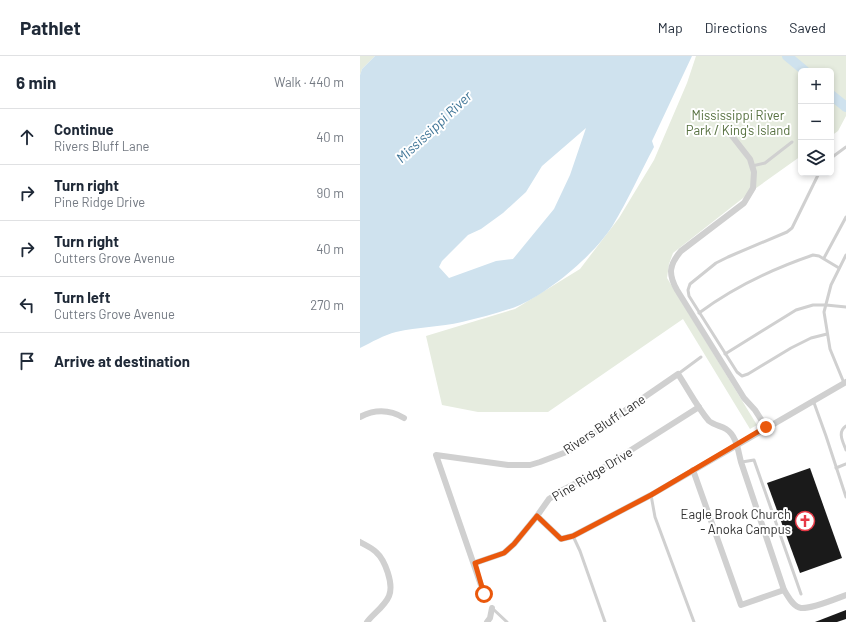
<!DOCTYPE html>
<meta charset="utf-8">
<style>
:root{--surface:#fff;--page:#f6f6f7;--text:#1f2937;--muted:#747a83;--line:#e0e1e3}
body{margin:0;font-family:Barlow,sans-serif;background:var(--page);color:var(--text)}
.controls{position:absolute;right:12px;top:12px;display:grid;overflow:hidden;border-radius:6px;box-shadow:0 2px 6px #0003}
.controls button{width:36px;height:36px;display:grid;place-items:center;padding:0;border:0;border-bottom:1px solid var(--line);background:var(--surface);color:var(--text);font:20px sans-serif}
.stop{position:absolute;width:12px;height:12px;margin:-9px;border:3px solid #ea580c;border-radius:50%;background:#fff}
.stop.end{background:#ea580c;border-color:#fff;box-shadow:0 1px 4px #0008}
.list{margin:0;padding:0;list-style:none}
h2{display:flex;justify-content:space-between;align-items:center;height:52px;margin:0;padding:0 16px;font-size:17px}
h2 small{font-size:13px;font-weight:400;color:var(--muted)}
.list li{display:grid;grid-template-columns:26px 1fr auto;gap:12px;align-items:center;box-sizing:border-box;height:56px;padding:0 16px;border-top:1px solid var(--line)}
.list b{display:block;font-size:15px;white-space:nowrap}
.list p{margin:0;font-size:13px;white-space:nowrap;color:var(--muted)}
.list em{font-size:13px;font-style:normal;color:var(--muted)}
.icon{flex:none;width:22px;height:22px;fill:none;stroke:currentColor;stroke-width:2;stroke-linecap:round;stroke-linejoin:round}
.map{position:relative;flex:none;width:486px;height:566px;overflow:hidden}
header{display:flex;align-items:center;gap:24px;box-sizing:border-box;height:56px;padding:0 20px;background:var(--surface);border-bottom:1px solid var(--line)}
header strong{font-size:19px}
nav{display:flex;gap:22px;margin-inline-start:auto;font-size:14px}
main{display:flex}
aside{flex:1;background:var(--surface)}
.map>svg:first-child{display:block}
</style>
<header>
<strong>Pathlet</strong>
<nav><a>Map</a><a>Directions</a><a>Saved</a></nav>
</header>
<main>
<aside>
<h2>6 min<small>Walk · 440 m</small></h2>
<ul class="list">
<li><svg class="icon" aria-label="ahead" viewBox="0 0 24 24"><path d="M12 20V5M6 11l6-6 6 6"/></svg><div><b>Continue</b><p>Rivers Bluff Lane</p></div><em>40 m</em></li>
<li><svg class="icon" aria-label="right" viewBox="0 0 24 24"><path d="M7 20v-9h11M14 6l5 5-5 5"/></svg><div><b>Turn right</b><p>Pine Ridge Drive</p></div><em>90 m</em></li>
<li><svg class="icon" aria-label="right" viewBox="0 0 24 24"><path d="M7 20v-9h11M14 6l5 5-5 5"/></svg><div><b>Turn right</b><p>Cutters Grove Avenue</p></div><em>40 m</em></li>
<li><svg class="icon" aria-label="left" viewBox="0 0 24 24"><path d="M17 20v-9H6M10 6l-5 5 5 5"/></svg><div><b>Turn left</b><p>Cutters Grove Avenue</p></div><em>270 m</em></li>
<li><svg class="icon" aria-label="arrive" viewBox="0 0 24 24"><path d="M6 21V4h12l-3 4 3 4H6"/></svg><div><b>Arrive at destination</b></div></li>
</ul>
</aside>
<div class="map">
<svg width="486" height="566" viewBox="0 0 486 566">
<rect width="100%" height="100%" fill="#fff"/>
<!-- green -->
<g fill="#e6ecdf">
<polygon points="0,0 15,0 2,13 0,19"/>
<polygon points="336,0 486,0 486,60 478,75 471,80 471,15 441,15 441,100 392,135 313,197 309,208 307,222 397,369 390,373 323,263 188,356 118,356 82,349 66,280 155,253 220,213 259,162 294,104 327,27"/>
</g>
<!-- water -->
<path fill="#cfe2ee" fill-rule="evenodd" d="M15,0H332L292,85L294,91C280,117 268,144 253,169C235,198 191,235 160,249C141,257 121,261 102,266C80,271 58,271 36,276C24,279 12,286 0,292V19L2,13ZM226,72L210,119L194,153L153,203L136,205L89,222L79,211L82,205L108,179L121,173L143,157L166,136L182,110Z"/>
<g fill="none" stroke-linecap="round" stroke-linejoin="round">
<!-- river -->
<g stroke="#cfe2ee" stroke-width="10">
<polyline points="427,0 445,15"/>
<polyline points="471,39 486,51"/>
</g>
</g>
<!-- building -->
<g fill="#1a1a1a">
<polygon points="450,412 482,502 440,517 407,427"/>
<polygon points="486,554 486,563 477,566 455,566"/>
</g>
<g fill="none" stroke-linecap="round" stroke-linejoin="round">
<!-- service -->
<g stroke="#d0d0d0" stroke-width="3">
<polyline points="471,102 486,91"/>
<polyline points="392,110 405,107 432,86"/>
<polyline points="459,117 432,172 427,176 368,201 356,207 330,228 328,234 329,240 377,316 382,320 388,318 431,292 451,282 467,278"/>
<polyline points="464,202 486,161"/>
<path d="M339,257C374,231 412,213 453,199L459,200L479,212"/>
<polyline points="365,298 436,254 453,249 466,249 486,251"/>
<polyline points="318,318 341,301"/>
<polyline points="484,327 470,293 464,256 471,229 486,199"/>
<polyline points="453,344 466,380 486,441"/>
<path d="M486,370C477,376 483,386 486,394"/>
<polyline points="382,406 394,404 441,538"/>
<polyline points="476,412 486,408"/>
<polyline points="291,439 295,461 334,566"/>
<polyline points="213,480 220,495 245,566"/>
<polyline points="132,552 147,566"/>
</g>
<!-- minor -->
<g stroke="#d0d0d0" stroke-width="6">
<path d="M365,71L390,103L394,116L393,132L384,147L321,195C309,209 308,218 317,234L384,342L395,354L406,371"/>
<path d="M0,361C15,353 29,353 44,362"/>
<polyline points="333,414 381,549 424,534"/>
<polyline points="177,460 201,483 213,480 291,439 486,326"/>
<path d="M0,486C5,489 12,492 16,496C25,504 34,528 29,540C25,550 14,557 7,566"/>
<polyline points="115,507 144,497 154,488 177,460 189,443 201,435 230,420 339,351"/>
<path d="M124,538L76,399L148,409H170L180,406L209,395L270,351L318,318C328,333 337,351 349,365C354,369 361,370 366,373C377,380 378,395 381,406L424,534C428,540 433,551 441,552C452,553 475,543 486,539"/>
<polyline points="127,566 130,562 132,552"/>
</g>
</g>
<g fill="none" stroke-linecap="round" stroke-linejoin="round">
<!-- route -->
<polyline stroke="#ea580c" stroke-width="5" points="124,538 115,507 144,497 154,488 177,460 201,483 213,480 291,439 406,371"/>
</g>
<!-- icons -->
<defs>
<symbol id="church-ring" viewBox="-11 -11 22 22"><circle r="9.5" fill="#fff" stroke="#e63946" stroke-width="1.5"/><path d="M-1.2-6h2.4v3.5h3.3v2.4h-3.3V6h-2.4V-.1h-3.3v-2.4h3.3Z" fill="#e63946"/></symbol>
</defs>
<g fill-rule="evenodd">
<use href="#church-ring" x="434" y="454" width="22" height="22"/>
</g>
<g text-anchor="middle" stroke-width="4" stroke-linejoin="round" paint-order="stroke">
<!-- park labels -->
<g font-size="13" fill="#56703f" stroke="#fff">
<text x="378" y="64">Mississippi River<tspan x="378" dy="15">Park / King's Island</tspan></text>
</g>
<!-- street labels -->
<g font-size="13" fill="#333" stroke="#fff">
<text transform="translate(244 368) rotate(-34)" y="5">Rivers Bluff Lane</text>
<text transform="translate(232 418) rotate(-31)" y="5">Pine Ridge Drive</text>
</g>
<!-- poi labels -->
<g font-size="13" fill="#333" stroke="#fff" text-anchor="end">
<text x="431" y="463">Eagle Brook Church<tspan x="431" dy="15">- Anoka Campus</tspan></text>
</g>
<!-- water labels -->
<g font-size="14" font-style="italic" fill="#3f7597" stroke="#fff">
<text transform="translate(74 71) rotate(-43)" y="5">Mississippi River</text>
</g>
</g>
</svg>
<div class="controls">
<button>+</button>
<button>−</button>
<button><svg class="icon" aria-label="layers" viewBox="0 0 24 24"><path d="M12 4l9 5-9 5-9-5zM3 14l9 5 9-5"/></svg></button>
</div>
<div class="stop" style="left:124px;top:538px"></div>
<div class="stop end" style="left:406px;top:371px"></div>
</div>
</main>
